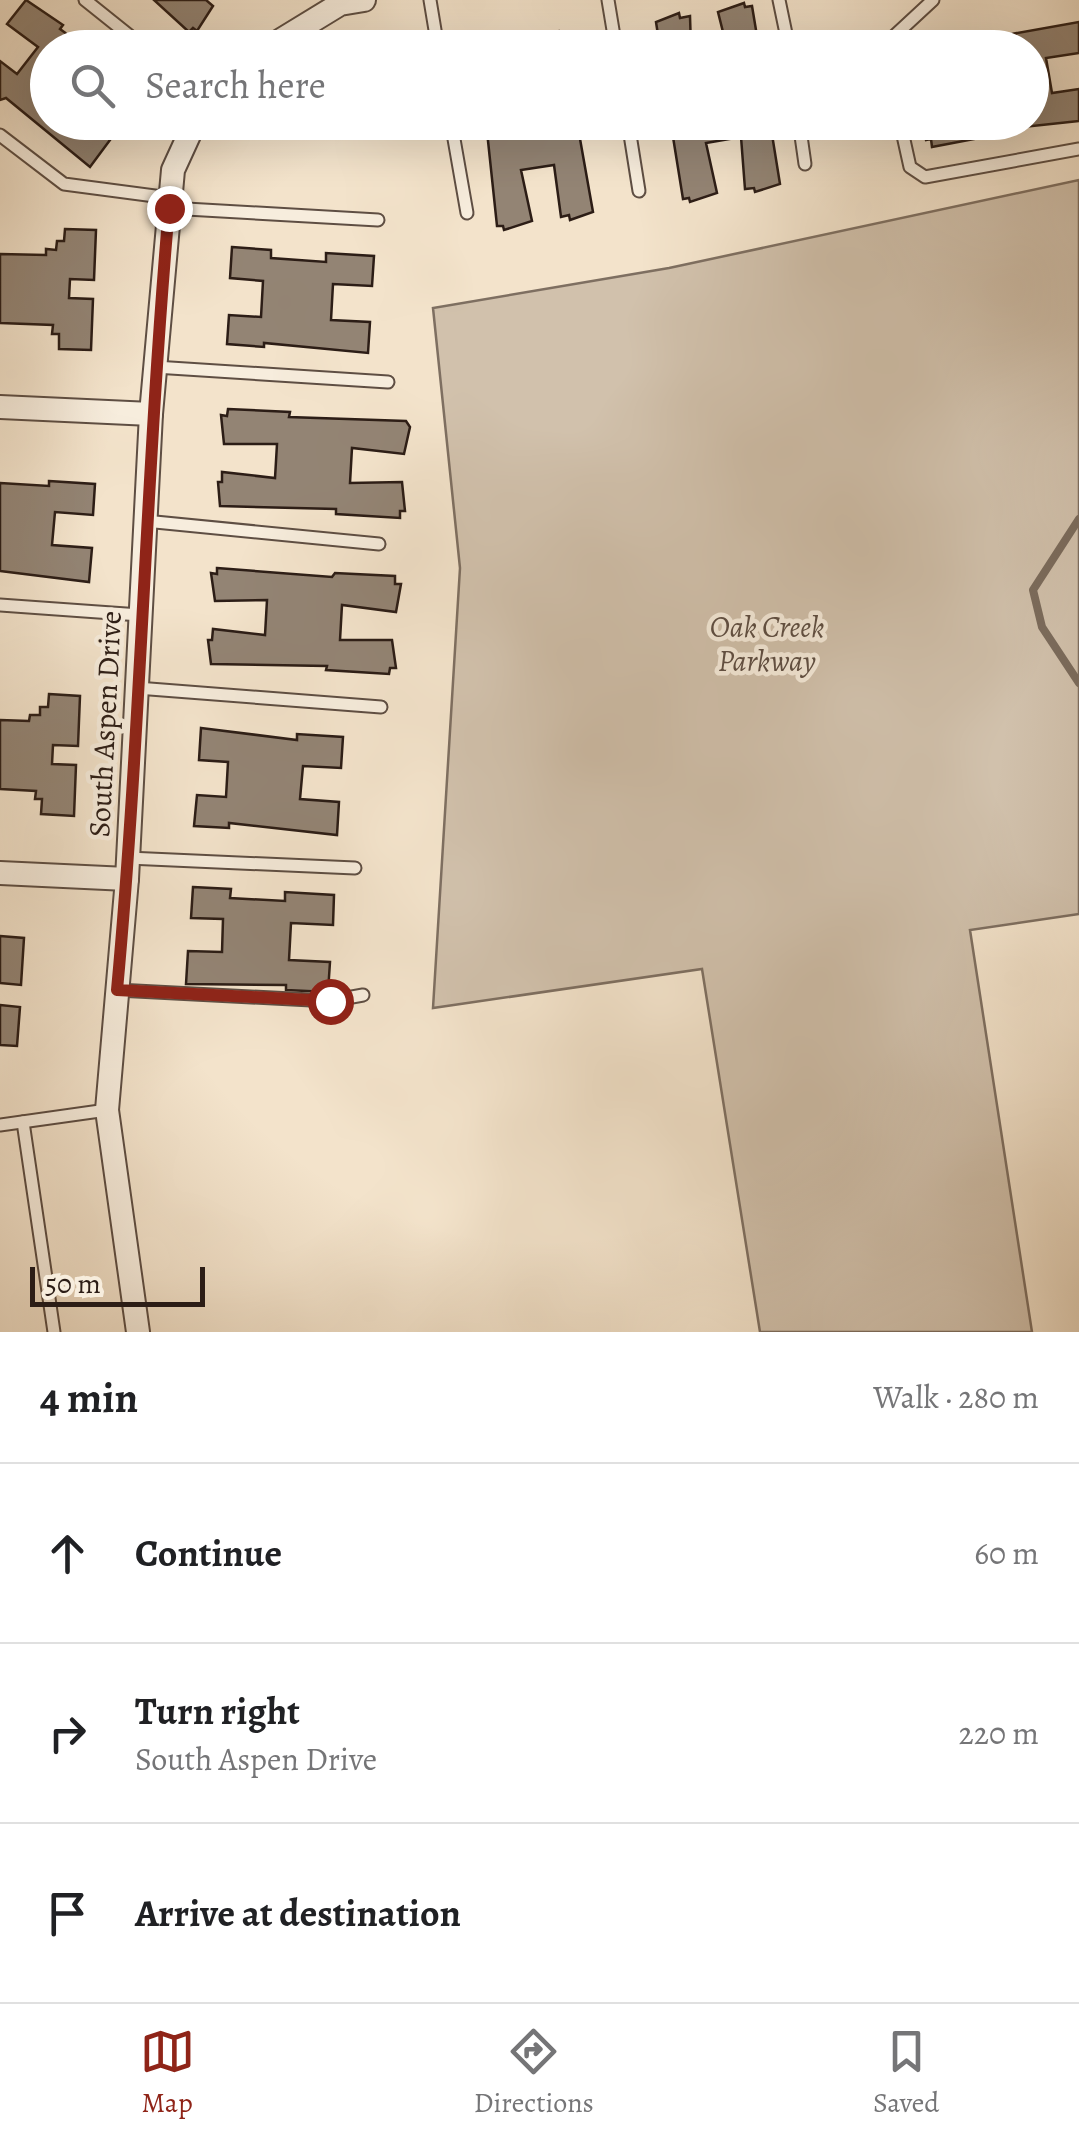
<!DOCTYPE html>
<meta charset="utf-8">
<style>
:root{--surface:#fff;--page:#f6f6f6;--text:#202124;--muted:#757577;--line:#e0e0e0;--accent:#8f2418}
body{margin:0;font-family:Alegreya,serif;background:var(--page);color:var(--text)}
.scale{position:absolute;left:30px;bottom:25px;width:175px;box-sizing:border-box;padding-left:10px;border:5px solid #2c1d16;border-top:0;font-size:28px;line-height:35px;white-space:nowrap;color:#2c1d16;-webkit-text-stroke:8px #f7eddd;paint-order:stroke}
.stop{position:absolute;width:30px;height:30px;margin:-22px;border:8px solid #8f2418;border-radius:50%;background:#fff}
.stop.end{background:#8f2418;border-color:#fff;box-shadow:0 2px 10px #0008}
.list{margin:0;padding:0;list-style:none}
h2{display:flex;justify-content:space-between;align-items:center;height:130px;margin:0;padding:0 40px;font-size:42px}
h2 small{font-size:32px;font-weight:400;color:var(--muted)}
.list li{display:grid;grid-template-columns:65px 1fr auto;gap:30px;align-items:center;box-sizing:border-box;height:180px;padding:0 40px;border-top:2px solid var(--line)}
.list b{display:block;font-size:38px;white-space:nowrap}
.list p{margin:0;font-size:32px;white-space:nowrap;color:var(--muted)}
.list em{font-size:32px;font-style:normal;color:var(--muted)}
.icon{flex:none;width:55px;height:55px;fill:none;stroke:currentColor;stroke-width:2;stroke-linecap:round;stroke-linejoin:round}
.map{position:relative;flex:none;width:1079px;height:1332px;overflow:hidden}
.search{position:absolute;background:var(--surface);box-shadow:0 10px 40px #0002;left:30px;right:30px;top:30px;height:110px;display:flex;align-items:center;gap:25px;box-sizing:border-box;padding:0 35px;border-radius:55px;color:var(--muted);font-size:38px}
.sheet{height:670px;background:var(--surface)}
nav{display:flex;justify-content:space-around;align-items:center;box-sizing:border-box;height:140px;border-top:2px solid var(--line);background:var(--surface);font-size:28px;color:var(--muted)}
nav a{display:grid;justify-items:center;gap:5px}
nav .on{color:var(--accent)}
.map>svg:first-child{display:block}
</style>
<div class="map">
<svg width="1079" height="1332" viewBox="0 0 1079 1332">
<rect width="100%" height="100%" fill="#f3e3cb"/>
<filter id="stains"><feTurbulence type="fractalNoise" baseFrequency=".002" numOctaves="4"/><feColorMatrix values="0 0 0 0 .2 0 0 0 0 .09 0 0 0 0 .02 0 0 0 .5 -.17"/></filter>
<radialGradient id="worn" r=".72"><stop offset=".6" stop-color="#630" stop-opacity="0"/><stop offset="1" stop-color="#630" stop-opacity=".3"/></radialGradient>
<!-- green -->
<polygon fill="#d1c1ac" stroke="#7e6f61" stroke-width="2.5" points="1079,180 1079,914 970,930 1032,1332 760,1332 702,969 433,1008 460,568 433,308 669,268"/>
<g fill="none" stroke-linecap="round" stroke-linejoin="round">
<!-- stream -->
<polyline stroke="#7b6c5d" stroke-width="8" points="1079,519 1033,590 1042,627 1079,683"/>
</g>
<!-- building -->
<g fill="#938474" stroke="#2c1d16" stroke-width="2.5">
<polygon points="26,0 63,25 60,29 86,48 48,48 48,122 87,122 110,140 90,167 6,98 0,100 0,61 17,74 38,47 7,24"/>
<polygon points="154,0 206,0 213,6 197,31 193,28 189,32"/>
<polygon points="744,3 745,7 752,6 759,48 727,48 718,12"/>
<polygon points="679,13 680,18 690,16 691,48 660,48 656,22"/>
<polygon points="1079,22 1079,53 1046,58 1052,93 1079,89 1079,121 994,130 995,135 932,147 931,139 926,140 923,123 927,122 1032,122 1032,48 933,48"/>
<polygon points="559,31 568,34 570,48 534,48 533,39"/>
<polygon points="494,42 506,48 478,48 477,44"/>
<polygon points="486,122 577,122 593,212 570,220 569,215 561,217 554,165 521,170 532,221 504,230 503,226 497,226"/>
<polygon points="676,122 770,122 780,184 755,192 754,188 745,189 741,137 706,143 717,193 690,202 689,198 683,199 673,137 678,136"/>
<polygon points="65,229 96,230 94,280 70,279 69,298 93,299 91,350 59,349 59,334 52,334 53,325 0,323 0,254 46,255 46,249 56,250 57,241 64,241"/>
<polygon points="232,247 271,250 271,258 326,262 326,253 374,256 372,286 333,284 331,320 370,322 368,353 264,343 264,347 227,344 229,315 261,317 263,281 230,278"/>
<polygon points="228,409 290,412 289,417 406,421 410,427 404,454 352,448 350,483 402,482 405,511 400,511 400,518 336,514 336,509 220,506 218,482 222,482 222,472 275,478 277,444 224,444 221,415 227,416"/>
<polygon points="49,481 95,484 93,515 55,512 52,545 92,548 89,582 0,571 0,483 49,486"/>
<polygon points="217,568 332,577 335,573 395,576 395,584 401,584 396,612 342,605 340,640 392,640 396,668 390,668 389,674 326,670 327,666 211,664 208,640 212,640 213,629 265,635 267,600 215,601 211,573 217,574"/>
<polygon points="49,694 80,696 78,746 53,745 52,764 76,765 74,816 41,814 42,799 35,799 36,791 0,789 0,720 29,721 30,715 40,715 40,707 48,707"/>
<polygon points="201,728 297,740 297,734 343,737 341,768 303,766 300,799 339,802 337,835 229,823 229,828 194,826 197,795 226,797 228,762 199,760"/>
<polygon points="193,887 231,889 230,898 285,901 285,892 334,895 333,925 291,923 289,960 330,962 328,992 286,990 286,985 186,984 188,951 222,952 223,919 191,918"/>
<polygon points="0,936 24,938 21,985 0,983"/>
<polygon points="0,1005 20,1007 17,1046 0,1045"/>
</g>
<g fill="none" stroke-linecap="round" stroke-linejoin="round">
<defs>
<g id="lane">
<polyline points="85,0 145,48"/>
<polyline points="430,0 438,48"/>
<polyline points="608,0 616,48"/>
<polyline points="779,0 789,48"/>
<polyline points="889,48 892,38 933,0"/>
<polyline points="451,122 467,213"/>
<polyline points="628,122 639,191"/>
<polyline points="799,122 805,164"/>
<polyline points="900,122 910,167 925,177 1079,149"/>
<polyline points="0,135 64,184 170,198"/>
<polyline points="169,208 378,220"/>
<polyline points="155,367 388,382"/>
<polyline points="145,521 379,544"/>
<polyline points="0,605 140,615"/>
<polyline points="137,688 381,707"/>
<polyline points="128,858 355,868"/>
<polyline points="117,990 330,1001 363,995"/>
<polyline points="23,1122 54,1332"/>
<polyline points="0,1125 107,1110"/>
</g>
<g id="street">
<polyline points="268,48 340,4 364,0"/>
<polyline points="0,407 151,414"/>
<polyline points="0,873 127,879"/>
<polyline points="138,1332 107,1110 127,879 151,414 173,170 195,122"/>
</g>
</defs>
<!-- lane casing -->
<use href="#lane" stroke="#5e4e43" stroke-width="15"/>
<!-- street casing -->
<use href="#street" stroke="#5e4e43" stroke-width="26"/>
<!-- lane -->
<use href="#lane" stroke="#f7eddd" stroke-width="11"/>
<!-- street -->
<use href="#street" stroke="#f7eddd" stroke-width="22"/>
</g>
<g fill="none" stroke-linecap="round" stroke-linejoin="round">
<!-- route -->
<path stroke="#8f2418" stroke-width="12" d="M169,208C146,469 141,730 117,990L330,1001"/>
</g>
<g text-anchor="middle" stroke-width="9" stroke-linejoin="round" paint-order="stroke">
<!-- park labels -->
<g font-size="30" font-style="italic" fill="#5e4e43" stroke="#f7eddd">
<text x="767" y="637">Oak Creek<tspan x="767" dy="34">Parkway</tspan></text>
</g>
<!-- street labels -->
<g font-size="30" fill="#2c1d16" stroke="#f7eddd">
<text transform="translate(105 724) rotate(-87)" y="10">South Aspen Drive</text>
</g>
</g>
<rect width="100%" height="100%" filter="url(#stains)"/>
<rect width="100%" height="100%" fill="url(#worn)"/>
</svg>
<div class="scale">50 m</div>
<div class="stop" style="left:330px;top:1001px"></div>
<div class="stop end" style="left:169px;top:208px"></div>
<div class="search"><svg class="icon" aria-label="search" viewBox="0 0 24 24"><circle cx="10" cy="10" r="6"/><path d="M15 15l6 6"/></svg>Search here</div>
</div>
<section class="sheet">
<h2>4 min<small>Walk · 280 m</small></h2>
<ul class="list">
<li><svg class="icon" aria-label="ahead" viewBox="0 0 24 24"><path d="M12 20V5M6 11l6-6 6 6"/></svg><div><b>Continue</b></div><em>60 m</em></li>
<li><svg class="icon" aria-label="right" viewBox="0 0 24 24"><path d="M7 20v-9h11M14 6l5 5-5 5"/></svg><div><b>Turn right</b><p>South Aspen Drive</p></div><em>220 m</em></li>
<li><svg class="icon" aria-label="arrive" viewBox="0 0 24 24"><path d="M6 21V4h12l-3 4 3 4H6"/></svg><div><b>Arrive at destination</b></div></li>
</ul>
</section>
<nav>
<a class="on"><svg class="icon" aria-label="map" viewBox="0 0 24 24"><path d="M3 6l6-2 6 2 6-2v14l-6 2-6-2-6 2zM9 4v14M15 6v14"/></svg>Map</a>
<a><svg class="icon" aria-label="directions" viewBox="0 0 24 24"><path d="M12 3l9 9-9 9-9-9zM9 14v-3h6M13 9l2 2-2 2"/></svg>Directions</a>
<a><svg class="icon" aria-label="saved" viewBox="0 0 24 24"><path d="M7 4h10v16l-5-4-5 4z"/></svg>Saved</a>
</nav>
